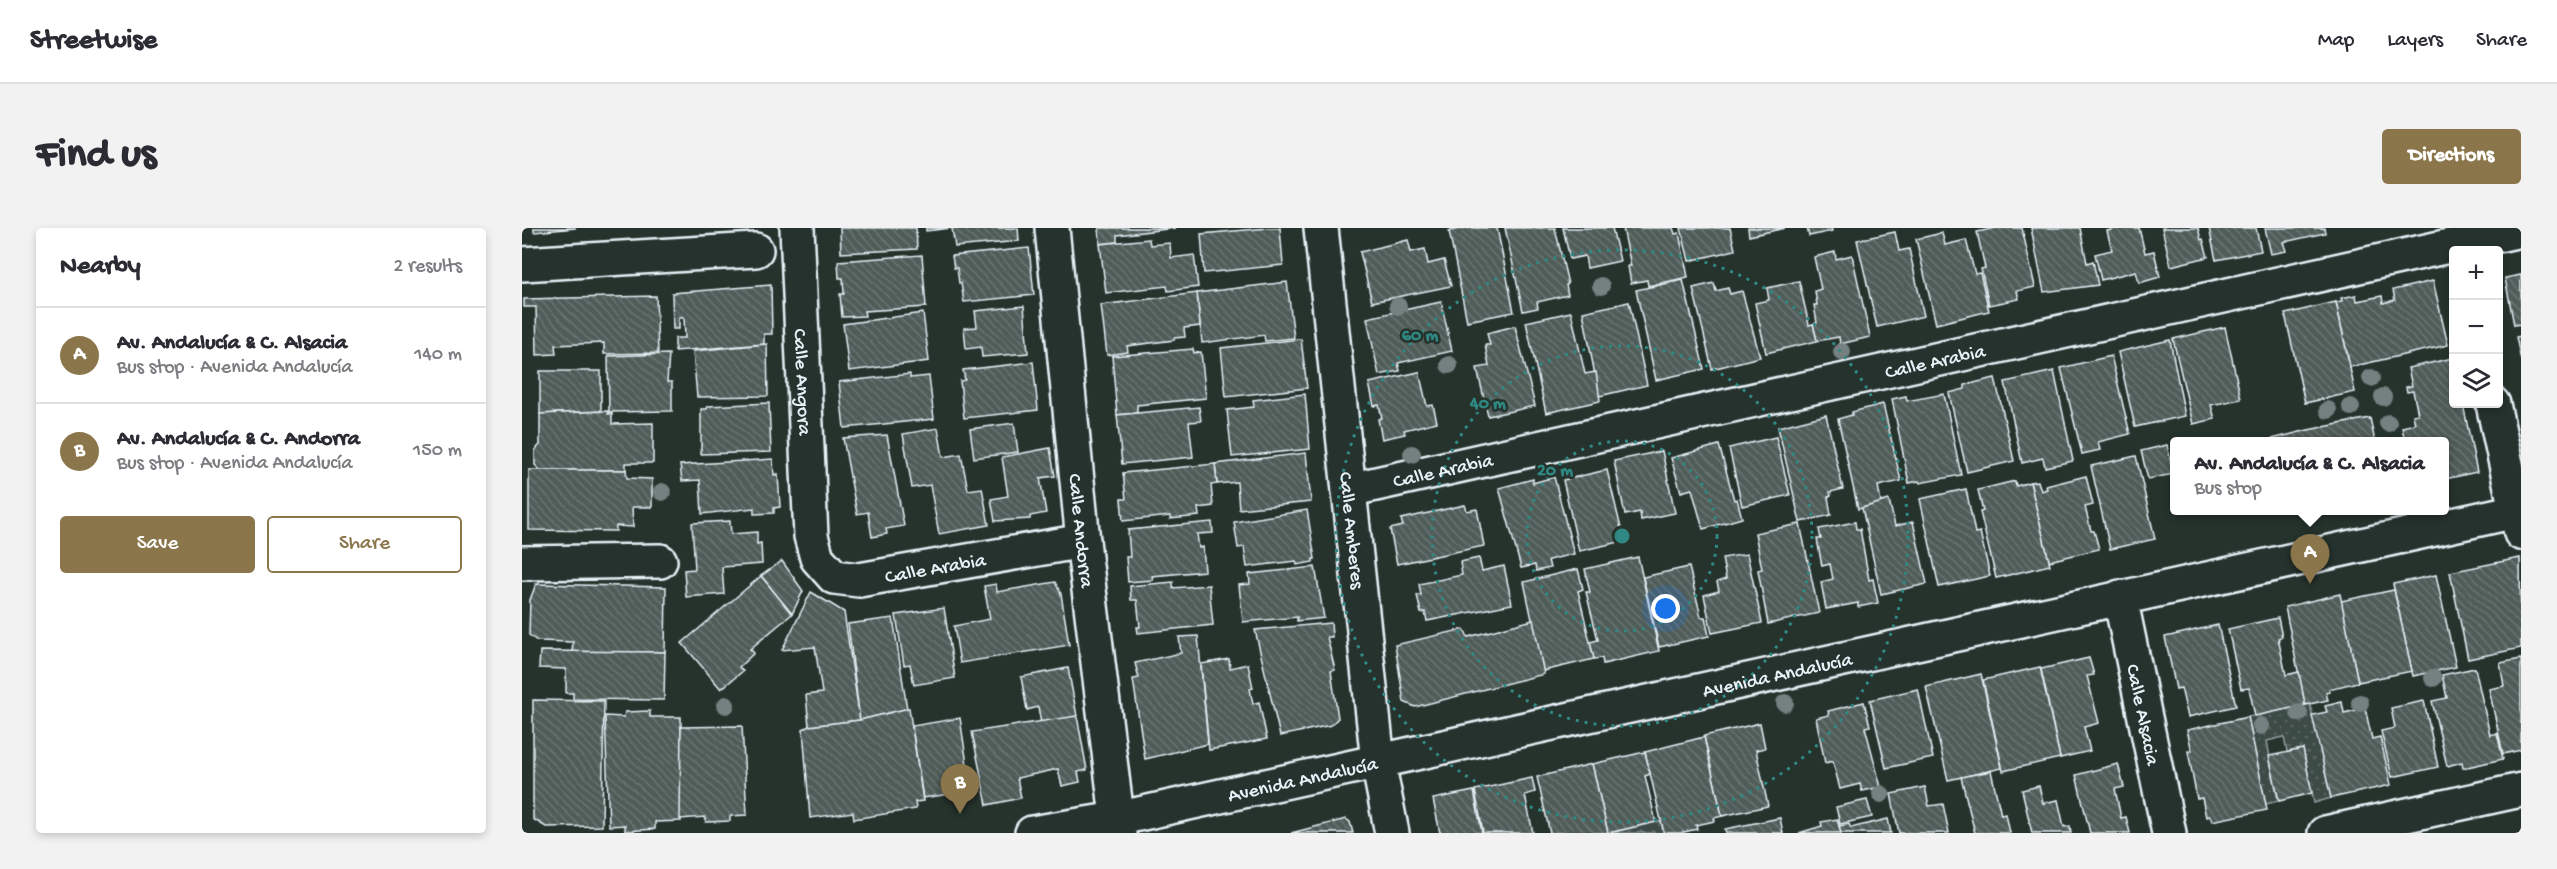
<!DOCTYPE html>
<meta charset="utf-8">
<style>
:root{--surface:#fff;--page:#f2f2f3;--text:#2b2b33;--muted:#7c7c81;--line:#e1e1e2;--accent:#8a764a}
body{margin:0;font-family:"Gochi Hand",sans-serif;background:var(--page);color:var(--text)}
.controls{position:absolute;right:18px;top:18px;display:grid;overflow:hidden;border-radius:6px;box-shadow:0 3px 9px #0003}
.controls button{width:54px;height:54px;display:grid;place-items:center;padding:0;border:0;border-bottom:2px solid var(--line);background:var(--surface);color:var(--text);font:30px sans-serif}
.you{position:absolute;left:1144px;top:381px;width:21px;height:21px;margin:-15px;border:4px solid #fff;border-radius:50%;background:#1a73e8;box-shadow:0 0 0 9px #1a73e833}
.badge{display:grid;place-items:center;width:39px;height:39px;border-radius:50%;background:var(--accent);color:#fff;font-size:20px;font-weight:700}
.pin{position:absolute;translate:-50% -50px;filter:drop-shadow(0 2px 3px #0008)}
.pin::after{content:'';position:absolute;top:32px;width:21px;height:18px;background:inherit;clip-path:polygon(0 0,100% 0,50% 100%)}
.popup{position:absolute;left:1648px;top:209px;width:279px;height:78px;box-sizing:border-box;display:grid;place-content:center;border-radius:6px;background:var(--surface);filter:drop-shadow(0 2px 4px #0005);font-size:20px;white-space:nowrap;color:var(--muted)}
.popup b{font-size:22px;color:var(--text)}
.popup::after{content:'';position:absolute;left:50%;top:100%;margin-left:-12px;border:12px solid transparent;border-top-color:var(--surface)}
.list{margin:0;padding:0;list-style:none}
h2{display:flex;justify-content:space-between;align-items:center;height:78px;margin:0;padding:0 24px;font-size:26px}
h2 small{font-size:20px;font-weight:400;color:var(--muted)}
.list li{display:grid;grid-template-columns:39px 1fr auto;gap:18px;align-items:center;box-sizing:border-box;height:96px;padding:0 24px;border-top:2px solid var(--line)}
.list b{display:block;font-size:22px;white-space:nowrap}
.list p{margin:0;font-size:20px;white-space:nowrap;color:var(--muted)}
.list em{font-size:20px;font-style:normal;color:var(--muted)}
.actions{display:flex;gap:12px;padding:18px 24px}
.actions a{flex:1;padding:14px 0;border:2px solid var(--accent);border-radius:6px;text-align:center;font-size:21px;color:var(--accent)}
.actions .main{background:var(--accent);color:#fff}
.icon{flex:none;width:33px;height:33px;fill:none;stroke:currentColor;stroke-width:2;stroke-linecap:round;stroke-linejoin:round}
.map{position:relative;flex:none;width:1999px;height:605px;overflow:hidden;border-radius:6px}
header{display:flex;align-items:center;gap:36px;box-sizing:border-box;height:84px;padding:0 30px;background:var(--surface);border-bottom:2px solid var(--line)}
header strong{font-size:28px}
nav{display:flex;gap:33px;margin-inline-start:auto;font-size:21px}
.intro{display:flex;align-items:center;justify-content:space-between;box-sizing:border-box;height:144px;padding:0 36px}
h1{margin:0;font-size:42px}
.button{padding:15px 27px;border-radius:6px;background:var(--accent);color:#fff;font-size:21px;font-weight:700}
main{display:flex;gap:36px;padding:0 36px}
aside{flex:1;background:var(--surface);border-radius:6px;box-shadow:0 3px 9px #0003}
.map>svg:first-child{display:block}
</style>
<header>
<strong>Streetwise</strong>
<nav><a>Map</a><a>Layers</a><a>Share</a></nav>
</header>
<div class="intro"><h1>Find us</h1><a class="button">Directions</a></div>
<main>
<aside>
<h2>Nearby<small>2 results</small></h2>
<ul class="list">
<li><span class="badge">A</span><div><b>Av. Andalucía &amp; C. Alsacia</b><p>Bus stop · Avenida Andalucía</p></div><em>140 m</em></li>
<li><span class="badge">B</span><div><b>Av. Andalucía &amp; C. Andorra</b><p>Bus stop · Avenida Andalucía</p></div><em>150 m</em></li>
</ul>
<div class="actions"><a class="main">Save</a><a>Share</a></div>
</aside>
<div class="map">
<svg width="1999" height="605" viewBox="0 0 1999 605">
<defs>
<pattern id="grass-dots" width="8" height="8" patternUnits="userSpaceOnUse" patternTransform="scale(1.5)"><rect width="8" height="8" fill="#3e4b47"/><path d="M2 2h.1M6 6h.1" fill="none" stroke="#5a6562" stroke-width="1.8" stroke-linecap="round"/></pattern>
<pattern id="building-back-hatch" width="6" height="6" patternUnits="userSpaceOnUse" patternTransform="scale(1.5)"><rect width="6" height="6" fill="#505c59"/><path d="M-1 5l2 2M0 0l6 6M5-1l2 2" fill="none" stroke="#697472"/></pattern>
</defs>
<rect width="100%" height="100%" fill="#26332d"/>
<filter id="ink" filterUnits="userSpaceOnUse"><feTurbulence type="fractalNoise" baseFrequency=".0167" numOctaves="2"/><feDisplacementMap in="SourceGraphic" scale="12" xChannelSelector="R" yChannelSelector="G"/><feConvolveMatrix kernelMatrix="1 2 1 2 8 2 1 2 1" color-interpolation-filters="sRGB"/></filter>
<g filter="url(#ink)">
<!-- grass -->
<g fill="url(#grass-dots)" stroke="#939ea0" stroke-width="1.5">
<polygon points="1788,476 1809,570 1792,575 1781,521 1765,524 1762,509 1745,513 1756,573 1744,576 1726,489"/>
<polygon points="1139,593 1141,605 1088,605"/>
</g>
<!-- building -->
<g fill="url(#building-back-hatch)" stroke="#e8f1f8" stroke-width="1.5">
<polygon points="12,0 54,0 12,4"/>
<polygon points="318,0 394,0 395,21 319,25"/>
<polygon points="404,0 496,0 497,13 433,19 430,0 404,3"/>
<polygon points="577,0 654,0 595,7 595,14 578,16"/>
<polygon points="746,0 758,0 761,37 682,45 679,6"/>
<polygon points="944,0 975,0 992,84 945,93 927,3"/>
<polygon points="983,0 1033,0 1046,56 1044,57 1046,67 1015,74 1016,80 1001,83"/>
<polygon points="1041,0 1090,0 1098,33 1065,40 1063,28 1048,31"/>
<polygon points="1101,0 1151,0 1153,6 1157,5 1166,49 1126,58 1125,52 1109,55 1106,38 1109,38"/>
<polygon points="1159,0 1208,0 1213,22 1167,33"/>
<polygon points="1226,0 1263,0 1227,8"/>
<polygon points="1285,0 1309,0 1310,3 1287,8"/>
<polygon points="1474,0 1500,0 1513,59 1495,63 1497,71 1467,77 1459,41 1463,40 1455,4"/>
<polygon points="1509,0 1558,0 1565,35 1571,33 1576,57 1522,64"/>
<polygon points="1596,0 1617,0 1623,25 1632,23 1638,49 1617,55 1614,43 1579,52 1573,26 1590,22 1585,3"/>
<polygon points="1640,0 1676,0 1679,12 1681,11 1686,29 1649,38"/>
<polygon points="1687,0 1734,0 1739,23 1694,32"/>
<polygon points="1743,0 1802,0 1803,5 1762,14 1765,23 1749,26"/>
<polygon points="1373,4 1377,23 1387,21 1402,88 1355,99 1335,12"/>
<polygon points="1420,5 1423,17 1444,12 1453,46 1458,45 1467,83 1414,96 1394,11"/>
<polygon points="627,11 628,17 648,15 649,30 672,27 676,59 646,63 645,58 584,65 578,16"/>
<polygon points="886,12 889,24 903,21 906,36 922,32 929,58 850,74 838,24"/>
<polygon points="507,20 512,67 442,74 439,55 437,55 435,40 432,40 430,28"/>
<polygon points="1313,24 1314,31 1330,27 1348,109 1318,116 1317,109 1295,113 1291,96 1295,95 1292,77 1295,77 1293,63 1299,61 1292,29"/>
<polygon points="400,27 404,79 342,83 343,88 320,89 318,66 322,66 321,50 317,50 316,33"/>
<polygon points="1999,47 1999,96 1992,97 1983,50"/>
<polygon points="1161,52 1182,141 1134,152 1114,62"/>
<polygon points="1277,53 1287,97 1291,96 1295,113 1244,125 1233,75 1247,72 1245,60"/>
<polygon points="1911,53 1926,117 1828,139 1814,74 1820,73 1819,70 1834,67 1835,73 1860,68 1861,75 1873,72 1871,62"/>
<polygon points="765,54 772,110 743,113 742,107 680,115 675,65"/>
<polygon points="1192,55 1194,63 1206,60 1208,66 1220,63 1238,129 1190,141 1171,60"/>
<polygon points="249,57 250,106 242,106 242,116 153,123 153,110 163,110 162,89 157,89 157,101 151,101 150,65"/>
<polygon points="675,65 678,98 662,100 663,109 652,110 652,112 605,118 606,124 585,127 579,77"/>
<polygon points="134,68 136,125 82,126 82,115 33,117 34,126 15,127 14,79 2,79 2,71"/>
<polygon points="919,74 930,123 876,135 878,143 857,147 845,90"/>
<polygon points="1107,74 1125,157 1077,168 1061,84"/>
<polygon points="1814,74 1833,164 1783,175 1763,86"/>
<polygon points="502,78 506,125 460,129 459,119 444,121 442,100 455,99 453,83"/>
<polygon points="1049,84 1063,146 1074,144 1078,173 1024,185 1004,94"/>
<polygon points="401,85 407,133 327,143 321,96"/>
<polygon points="993,98 1013,178 966,188 955,140 967,138 963,117 968,117 965,105"/>
<polygon points="1703,99 1719,171 1689,177 1693,191 1671,196 1651,111"/>
<polygon points="1999,108 1999,132 1994,109"/>
<polygon points="779,111 785,160 704,169 699,120"/>
<polygon points="1648,112 1663,188 1613,199 1596,124"/>
<polygon points="245,116 246,168 175,169 171,123"/>
<polygon points="671,121 672,125 679,124 684,170 615,177 615,185 595,187 590,128"/>
<polygon points="147,126 145,154 150,154 150,183 87,184 86,128"/>
<polygon points="1589,128 1608,206 1576,214 1578,222 1560,226 1539,140"/>
<polygon points="1931,130 1932,176 1941,176 1955,244 1923,251 1923,214 1883,214 1880,199 1893,196 1891,187 1896,186 1891,163 1885,164 1884,159 1890,158 1886,140"/>
<polygon points="511,134 516,182 442,190 438,153 443,152 441,142"/>
<polygon points="18,143 79,143 79,183 18,186"/>
<polygon points="1532,143 1551,233 1523,239 1521,230 1500,235 1483,154"/>
<polygon points="897,144 905,178 911,177 915,194 882,202 883,206 860,211 856,191 860,190 857,177 852,178 847,155"/>
<polygon points="388,146 388,150 407,148 412,191 322,200 317,154"/>
<polygon points="1473,150 1492,233 1445,244 1427,165 1443,161 1443,157"/>
<polygon points="783,166 788,221 710,229 705,182 732,179 731,172"/>
<polygon points="1422,166 1439,247 1398,255 1397,253 1387,255 1370,171 1384,168 1385,173"/>
<polygon points="247,175 249,224 179,226 179,181 185,181 186,178"/>
<polygon points="1361,176 1379,253 1356,258 1359,275 1336,281 1316,191 1330,187 1330,184"/>
<polygon points="677,179 679,193 667,194 671,229 600,236 595,187"/>
<polygon points="86,183 86,186 90,185 90,196 131,195 131,235 104,235 104,242 18,242 13,237 13,222 18,217 18,186"/>
<polygon points="1304,187 1321,261 1308,264 1309,268 1306,269 1309,287 1278,294 1256,199"/>
<polygon points="1848,190 1853,214 1738,214 1786,202"/>
<polygon points="492,195 496,224 452,230 448,201"/>
<polygon points="416,200 421,229 439,226 446,262 460,260 467,297 417,306 408,257 390,260 381,206"/>
<polygon points="365,207 382,298 364,301 365,306 350,309 346,284 335,286 321,210"/>
<polygon points="1254,209 1268,267 1220,278 1207,220"/>
<polygon points="1197,217 1212,272 1215,271 1220,290 1181,301 1170,261 1159,264 1149,230"/>
<polygon points="1645,217 1652,246 1626,251 1619,223"/>
<polygon points="528,220 533,248 518,250 524,285 508,288 508,291 473,293 469,271 486,268 480,229"/>
<polygon points="1140,223 1153,285 1119,292 1118,284 1103,287 1092,233"/>
<polygon points="784,225 789,274 717,281 715,254 695,256 693,236"/>
<polygon points="1614,228 1633,311 1588,321 1569,238"/>
<polygon points="251,231 252,247 256,246 258,279 252,280 252,285 232,286 232,280 180,286 178,252 160,253 158,237"/>
<polygon points="693,236 695,256 689,257 691,278 676,280 677,288 648,291 648,288 601,293 599,271 604,271 601,245"/>
<polygon points="7,242 104,242 105,250 130,251 130,279 110,279 111,299 94,298 94,303 7,302"/>
<polygon points="1085,242 1102,313 1057,323 1041,252"/>
<polygon points="1564,248 1571,277 1563,279 1569,303 1572,303 1577,321 1527,333 1508,254 1516,253 1519,263 1525,261 1524,258"/>
<polygon points="1032,249 1052,326 1026,332 1028,340 1014,343 1013,337 999,340 977,260 1011,251 1011,255"/>
<polygon points="1493,253 1494,258 1508,254 1528,337 1474,350 1458,284 1461,283 1456,262"/>
<polygon points="1444,261 1453,305 1458,304 1468,348 1417,359 1398,271"/>
<polygon points="1367,272 1373,298 1391,294 1405,356 1359,366 1340,280"/>
<polygon points="943,277 945,283 955,281 962,318 875,336 868,301 881,298 879,291"/>
<polygon points="785,282 793,331 791,331 791,334 775,337 774,333 725,339 722,319 716,320 712,294"/>
<polygon points="208,293 209,306 235,304 235,316 239,315 240,336 200,339 202,366 164,369 162,342 173,341 170,295"/>
<polygon points="690,294 691,305 675,306 677,320 681,319 683,343 630,348 631,352 606,354 604,329 608,329 606,302"/>
<polygon points="1333,294 1334,301 1338,301 1347,352 1351,351 1356,375 1336,379 1336,375 1304,381 1299,354 1311,351 1308,336 1300,338 1295,311 1299,311 1297,301"/>
<polygon points="1278,296 1297,385 1246,396 1236,342 1240,341 1233,305"/>
<polygon points="1225,326 1240,395 1190,405 1182,367 1197,363 1195,354 1204,351 1200,330"/>
<polygon points="1116,329 1137,423 1081,436 1080,430 1072,431 1068,414 1076,412 1064,364 1068,364 1063,341"/>
<polygon points="957,330 960,343 982,338 990,376 905,393 903,384 899,385 895,367 899,367 897,356 940,347 938,334"/>
<polygon points="1998,330 1999,420 1946,431 1928,344"/>
<polygon points="260,333 281,363 270,386 239,348"/>
<polygon points="793,339 802,390 775,393 775,389 721,394 717,357 728,356 727,346"/>
<polygon points="1167,339 1179,389 1183,389 1187,408 1137,419 1121,349"/>
<polygon points="1056,341 1061,361 1056,363 1072,431 1021,443 1002,354"/>
<polygon points="1914,347 1934,439 1891,448 1871,356"/>
<polygon points="239,348 270,386 228,421 232,425 217,439 221,443 199,461 160,415"/>
<polygon points="533,354 539,366 547,417 438,435 432,398 468,391 462,358 474,356 475,364"/>
<polygon points="651,354 651,360 687,357 691,397 616,405 615,399 618,399 615,372 609,372 608,358"/>
<polygon points="14,356 144,359 143,424 50,424 51,414 15,413 7,407 8,372"/>
<polygon points="1872,362 1890,443 1836,454 1819,373"/>
<polygon points="289,364 322,384 338,492 287,498 284,467 300,465 293,419 260,422"/>
<polygon points="1818,366 1836,454 1807,461 1808,464 1804,465 1806,472 1783,477 1763,379"/>
<polygon points="422,380 433,450 392,457 388,436 382,437 374,387"/>
<polygon points="371,390 385,481 338,492 326,396"/>
<polygon points="1756,390 1760,409 1756,410 1764,447 1777,444 1783,477 1733,488 1727,460 1719,461 1706,401"/>
<polygon points="1011,392 1022,446 893,479 882,474 873,417 942,401 946,409"/>
<polygon points="809,395 810,409 805,409 813,442 809,443 816,490 809,497 758,508 733,402"/>
<polygon points="1696,397 1714,478 1666,489 1659,460 1654,461 1643,409"/>
<polygon points="676,408 686,516 623,531 611,451 617,450 613,435 659,425 657,409"/>
<polygon points="18,423 143,424 142,472 51,471 51,465 44,465 44,441 17,440"/>
<polygon points="1567,430 1572,447 1565,448 1577,495 1562,499 1568,523 1538,530 1519,441"/>
<polygon points="707,431 708,440 726,436 731,460 728,461 731,476 737,474 745,511 687,522 679,436"/>
<polygon points="1999,431 1999,522 1981,526 1967,461 1982,458 1978,435"/>
<polygon points="1518,439 1538,530 1481,543 1461,452"/>
<polygon points="546,440 555,488 519,495 516,479 505,482 499,449"/>
<polygon points="1953,440 1968,507 1975,505 1981,531 1941,540 1940,534 1925,538 1910,473 1925,470 1920,447"/>
<polygon points="1459,446 1480,540 1426,552 1404,459"/>
<polygon points="1396,461 1411,530 1364,540 1348,472"/>
<polygon points="11,472 82,473 80,598 24,599 11,591"/>
<polygon points="1902,473 1916,539 1870,549 1859,503 1873,500 1869,480"/>
<polygon points="1342,474 1348,498 1343,499 1359,559 1340,563 1338,556 1318,561 1311,533 1303,535 1294,490 1307,487 1306,483"/>
<polygon points="1820,474 1822,485 1843,480 1850,511 1858,509 1869,557 1809,570 1790,487 1805,484 1803,478"/>
<polygon points="387,480 401,573 393,574 394,581 332,591 331,584 288,590 281,501 287,498 338,492"/>
<polygon points="128,483 128,489 159,489 159,593 133,594 133,601 103,603 103,597 87,598 83,488 102,489 103,484"/>
<polygon points="555,488 565,542 556,544 558,554 540,558 536,541 495,550 499,570 465,577 450,504"/>
<polygon points="1726,489 1745,582 1690,593 1688,588 1684,589 1680,570 1675,571 1666,523 1670,523 1665,502"/>
<polygon points="438,490 449,563 401,570 390,498"/>
<polygon points="1238,495 1243,520 1234,522 1246,578 1200,588 1182,508"/>
<polygon points="220,498 225,587 208,588 208,593 184,594 183,589 158,591 159,499"/>
<polygon points="1182,509 1200,588 1192,590 1193,593 1174,597 1175,601 1158,605 1142,605 1123,524"/>
<polygon points="1781,521 1790,565 1757,573 1747,528"/>
<polygon points="1123,524 1128,546 1123,548 1134,594 1086,605 1070,536"/>
<polygon points="1070,536 1086,605 1028,605 1015,549"/>
<polygon points="1596,536 1602,559 1593,561 1599,590 1604,589 1608,605 1568,605 1554,547"/>
<polygon points="1469,543 1479,587 1484,586 1488,605 1453,605 1439,549"/>
<polygon points="1010,550 1013,564 1003,567 1011,605 961,605 953,562"/>
<polygon points="1517,558 1521,575 1536,572 1542,599 1548,598 1549,605 1510,605 1500,562"/>
<polygon points="1403,559 1407,578 1421,576 1427,605 1377,605 1369,566"/>
<polygon points="952,563 960,605 918,605 911,571"/>
<polygon points="1345,572 1350,589 1318,596 1314,579"/>
<polygon points="1258,590 1261,605 1204,605 1203,601"/>
<polygon points="824,591 828,594 831,605 769,605"/>
<polygon points="1315,591 1319,605 1277,605 1300,598 1299,594"/>
<polygon points="1366,591 1369,605 1319,605 1317,598 1327,596 1329,600"/>
</g>
<g fill="none" stroke-linecap="round" stroke-linejoin="round">
<defs>
<g id="minor">
<path id="s1" d="M275,0L289,308L295,330L312,349L337,352L561,313"/>
<path id="s2" d="M530,0L561,313L597,605"/>
<path id="s3" d="M799,0L856,534L870,605"/>
<polyline points="0,36 234,22"/>
<polyline points="1971,176 1999,305"/>
<path id="s4" d="M827,262L1999,2"/>
<polyline points="0,335 138,333"/>
<path id="s5" d="M1598,369L1647,605"/>
<path id="s6" d="M510,605L594,591L1999,282"/>
<polyline points="1803,605 1999,562"/>
</g>
</defs>
<!-- minor casing -->
<use href="#minor" stroke="#e8f1f8" stroke-width="38"/>
<!-- minor -->
<use href="#minor" stroke="#26332d" stroke-width="33"/>
</g>
<!-- trees -->
<g fill="#758080">
<circle cx="1079" cy="58" r="9"/>
<circle cx="876" cy="78" r="9"/>
<circle cx="1320" cy="124" r="9"/>
<circle cx="927" cy="137" r="9"/>
<circle cx="1849" cy="150" r="9"/>
<circle cx="1861" cy="169" r="9"/>
<circle cx="1829" cy="179" r="9"/>
<circle cx="1806" cy="182" r="9"/>
<circle cx="1866" cy="195" r="9"/>
<circle cx="890" cy="226" r="9"/>
<circle cx="140" cy="264" r="9"/>
<circle cx="1911" cy="450" r="9"/>
<circle cx="1263" cy="475" r="9"/>
<circle cx="1838" cy="475" r="9"/>
<circle cx="204" cy="477" r="9"/>
<circle cx="1777" cy="485" r="9"/>
<circle cx="1739" cy="498" r="9"/>
<circle cx="1359" cy="566" r="9"/>
</g>
</g>
<!-- distance rings -->
<g fill="none" stroke="#308883" stroke-width="3" stroke-dasharray="3 6">
<circle cx="1100" cy="308" r="95"/>
<circle cx="1100" cy="308" r="190"/>
<circle cx="1100" cy="308" r="286"/>
</g>
<g text-anchor="middle" stroke-width="5" stroke-linejoin="round" paint-order="stroke">
<!-- street labels -->
<g font-size="20" fill="#e8f1f8" stroke="#26332d">
<text dy="7" stroke="none"><textPath href="#s4" startOffset="600">Calle Arabia</textPath></text>
<text dy="7" stroke="none"><textPath href="#s1" startOffset="154">Calle Angora</textPath></text>
<text dy="7" stroke="none"><textPath href="#s4" startOffset="96">Calle Arabia</textPath></text>
<text dy="7" stroke="none"><textPath href="#s2" startOffset="304">Calle Andorra</textPath></text>
<text dy="7" stroke="none"><textPath href="#s3" startOffset="304">Calle Amberes</textPath></text>
<text dy="7" stroke="none"><textPath href="#s1" startOffset="459">Calle Arabia</textPath></text>
<text dy="7" stroke="none"><textPath href="#s6" startOffset="762">Avenida Andalucía</textPath></text>
<text dy="7" stroke="none"><textPath href="#s5" startOffset="120">Calle Alsacia</textPath></text>
<text dy="7" stroke="none"><textPath href="#s6" startOffset="276">Avenida Andalucía</textPath></text>
</g>
</g>
<circle cx="1100" cy="308" r="9" fill="#308883" stroke="#26332d" stroke-width="3"/>
<g font-size="18" text-anchor="middle" font-weight="bold" fill="#308883" stroke="#26332d" stroke-width="5" stroke-linejoin="round" paint-order="stroke">
<text x="898" y="112">60 m</text>
<text x="966" y="180">40 m</text>
<text x="1033" y="247">20 m</text>
</g>
</svg>
<div class="controls">
<button>+</button>
<button>−</button>
<button><svg class="icon" aria-label="layers" viewBox="0 0 24 24"><path d="M12 4l9 5-9 5-9-5zM3 14l9 5 9-5"/></svg></button>
</div>
<div class="you"></div>
<div class="pin badge" style="left:1788px;top:356px">A</div>
<div class="popup"><b>Av. Andalucía &amp; C. Alsacia</b>Bus stop</div>
<div class="pin badge" style="left:438px;top:586px">B</div>
</div>
</main>
